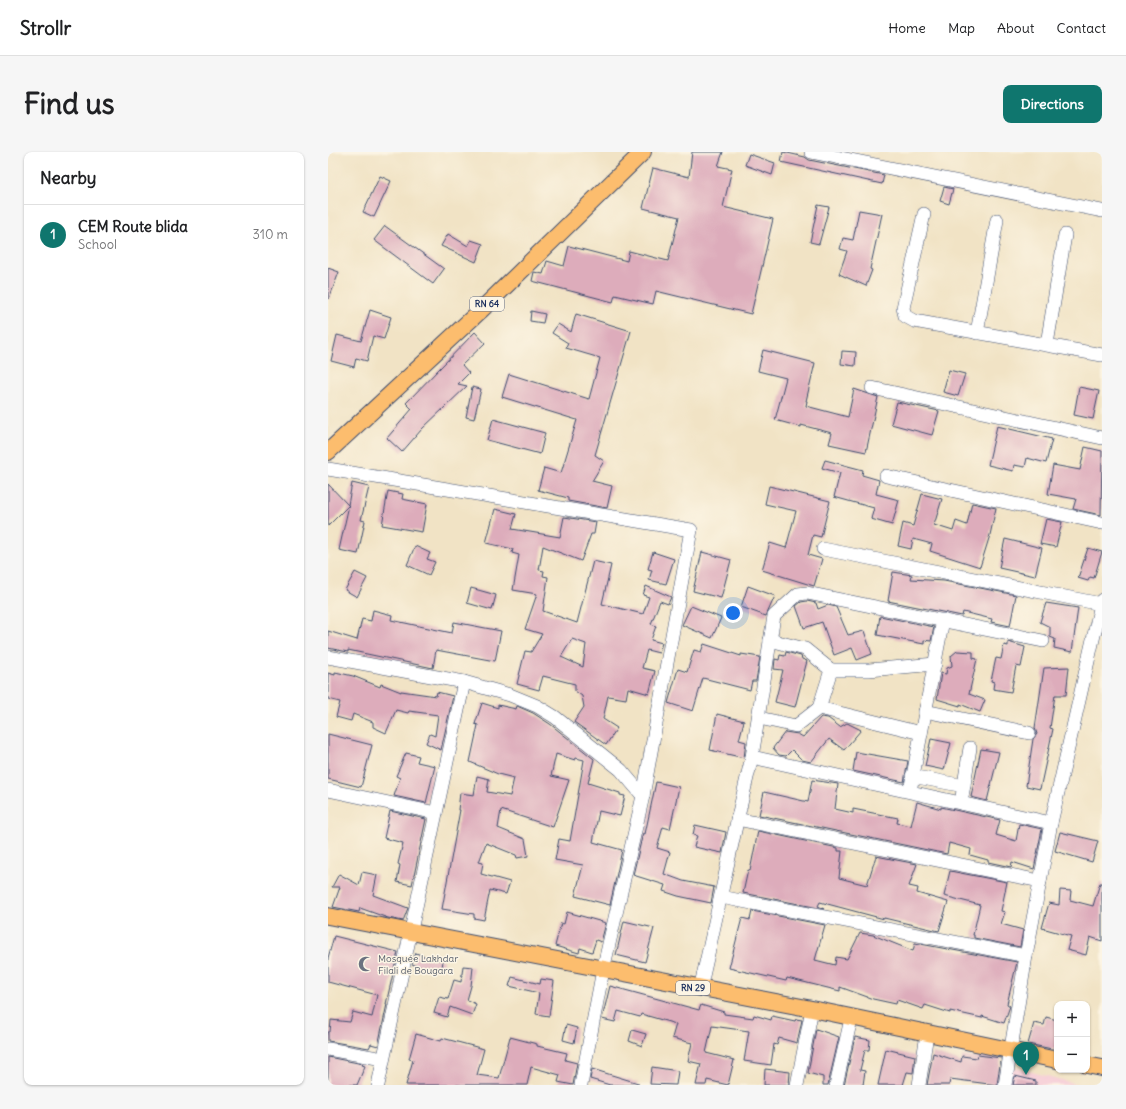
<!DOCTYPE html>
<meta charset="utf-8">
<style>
:root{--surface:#fff;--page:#f6f6f6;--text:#202124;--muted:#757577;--line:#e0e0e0;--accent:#0f766e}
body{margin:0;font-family:Delius,sans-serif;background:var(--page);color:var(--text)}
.controls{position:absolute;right:12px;bottom:12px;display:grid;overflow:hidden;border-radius:8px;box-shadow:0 1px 3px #0004}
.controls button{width:36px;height:36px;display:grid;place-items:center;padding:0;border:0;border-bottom:1px solid var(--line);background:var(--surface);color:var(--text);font:20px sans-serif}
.you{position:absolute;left:405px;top:461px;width:14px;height:14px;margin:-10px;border:3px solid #fff;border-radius:50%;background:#1a73e8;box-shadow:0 0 0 6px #1a73e833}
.badge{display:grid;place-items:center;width:26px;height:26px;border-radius:50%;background:var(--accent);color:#fff;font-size:13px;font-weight:700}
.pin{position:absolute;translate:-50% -33px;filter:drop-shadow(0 1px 2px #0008)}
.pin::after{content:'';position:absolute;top:21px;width:14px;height:12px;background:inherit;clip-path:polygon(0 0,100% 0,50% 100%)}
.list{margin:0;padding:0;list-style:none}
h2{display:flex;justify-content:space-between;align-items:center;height:52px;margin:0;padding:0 16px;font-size:17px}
h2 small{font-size:13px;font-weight:400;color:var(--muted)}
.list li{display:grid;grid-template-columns:26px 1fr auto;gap:12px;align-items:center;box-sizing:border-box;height:60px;padding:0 16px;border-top:1px solid var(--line)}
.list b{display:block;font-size:15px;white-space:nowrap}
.list p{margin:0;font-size:13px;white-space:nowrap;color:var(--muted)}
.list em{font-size:13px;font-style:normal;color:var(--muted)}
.map{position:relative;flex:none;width:774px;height:933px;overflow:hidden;border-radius:8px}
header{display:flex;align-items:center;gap:24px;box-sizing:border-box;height:56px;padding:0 20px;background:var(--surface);border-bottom:1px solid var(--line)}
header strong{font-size:19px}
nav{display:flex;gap:22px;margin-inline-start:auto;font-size:14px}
.intro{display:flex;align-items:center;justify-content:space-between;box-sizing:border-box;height:96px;padding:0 24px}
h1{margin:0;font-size:28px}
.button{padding:10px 18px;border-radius:8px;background:var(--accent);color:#fff;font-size:14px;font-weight:700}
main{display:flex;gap:24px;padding:0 24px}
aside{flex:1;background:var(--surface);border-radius:8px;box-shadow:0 1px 3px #0004}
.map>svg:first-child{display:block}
</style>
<header>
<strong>Strollr</strong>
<nav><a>Home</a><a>Map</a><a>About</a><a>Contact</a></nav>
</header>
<div class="intro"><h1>Find us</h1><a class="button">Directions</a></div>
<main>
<aside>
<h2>Nearby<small></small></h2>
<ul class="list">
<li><span class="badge">1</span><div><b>CEM Route blida</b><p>School</p></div><em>310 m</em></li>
</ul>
</aside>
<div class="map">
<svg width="774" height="933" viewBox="0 0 774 933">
<rect width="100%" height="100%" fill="#fcf5e5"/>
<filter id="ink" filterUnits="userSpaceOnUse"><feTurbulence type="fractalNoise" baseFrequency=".025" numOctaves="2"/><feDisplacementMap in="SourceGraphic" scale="8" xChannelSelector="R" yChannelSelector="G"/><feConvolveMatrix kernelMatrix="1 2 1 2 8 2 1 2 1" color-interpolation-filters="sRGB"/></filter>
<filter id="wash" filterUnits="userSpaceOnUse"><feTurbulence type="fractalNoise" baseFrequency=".012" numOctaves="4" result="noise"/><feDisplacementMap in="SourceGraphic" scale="16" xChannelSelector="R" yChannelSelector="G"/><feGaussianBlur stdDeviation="0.9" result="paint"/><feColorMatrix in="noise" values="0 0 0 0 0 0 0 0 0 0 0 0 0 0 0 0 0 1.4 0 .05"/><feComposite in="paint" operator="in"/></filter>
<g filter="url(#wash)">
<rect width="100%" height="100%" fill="#f1e3c5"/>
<!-- built -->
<polygon fill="#f6cfd8" points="681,914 753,933 677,933"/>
<g id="blocks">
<!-- building -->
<g fill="#ddacbb" fill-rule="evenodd">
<polygon points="364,0 395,0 390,14 404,17 395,55 445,67 423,162 328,139 325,152 287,143 285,150 204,129 206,120 215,122 219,109 236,114 241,94 299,109 301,99 340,109 351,65 315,56 325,16 361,25"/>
<polygon points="455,0 477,5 481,8 556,23 554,32 453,10"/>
<polygon points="421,2 447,11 444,23 417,13"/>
<polygon points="52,24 63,29 46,65 35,60"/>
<polygon points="616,35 625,37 621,52 612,49"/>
<polygon points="490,53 501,55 491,92 482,90"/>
<polygon points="531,58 554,62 542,117 544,118 538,134 511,122 519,99 512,97 515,86 525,88"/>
<polygon points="57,74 116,117 105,132 46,88"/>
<polygon points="120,82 140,94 143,88 155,92 148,110 113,94"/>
<polygon points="0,116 11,120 1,147 0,147"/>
<polygon points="42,158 63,165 56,187 45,184 39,209 28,206 26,215 3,209 9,183 33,189"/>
<polygon points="203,159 217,162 215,171 202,169"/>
<polygon points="248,162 303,179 267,303 276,309 264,329 284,334 279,356 240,349 240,346 210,338 216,316 233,321 249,268 174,245 181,222 261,247 272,206 238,196 240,191 224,181 230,172 243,180"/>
<polygon points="147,180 157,191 134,213 141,221 130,232 139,234 94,277 74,300 59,286 84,257 78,251"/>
<polygon points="435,198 487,211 478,249 479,249 478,254 520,265 526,237 550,245 538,300 501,292 504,281 473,273 473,275 447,268 458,226 430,219"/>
<polygon points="514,199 528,200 527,214 513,212"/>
<polygon points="621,218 637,222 630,244 615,240"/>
<polygon points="144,235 153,237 146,267 138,265"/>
<polygon points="751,235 771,239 765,267 746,263"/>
<polygon points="569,250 611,259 604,283 563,272"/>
<polygon points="165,267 217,281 212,302 159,288"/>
<polygon points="669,274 724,287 718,311 699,306 697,315 686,313 685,319 660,313"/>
<polygon points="757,295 774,299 773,363 745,357 748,347 720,342 725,313 752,318"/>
<polygon points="497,308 535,318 534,323 551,328 548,342 571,348 564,373 543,367 546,356 506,345 512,321 494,316"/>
<polygon points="24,331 41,335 33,368 37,369 30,402 11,398 21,353 0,374 0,332 20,353"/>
<polygon points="441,334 502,349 493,385 485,383 480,403 494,407 486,434 434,418 442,391 458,396 468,359 437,352"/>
<polygon points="60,339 75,342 74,347 99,352 94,380 54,373"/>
<polygon points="594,342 614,347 606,373 625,379 628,369 639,373 644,351 668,356 662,383 652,415 602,399 604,392 585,387 583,397 570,394 575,371 585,374"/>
<path d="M167,357L188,362L184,377L232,385L236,365L268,370L266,382H263L253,409L215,394L211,418L216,419L215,424L220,425L215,459L249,471L265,409L283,413L274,452L315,462L321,445L315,443L318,434L343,445L340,452L332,449L323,472L328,474L323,488L334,491L331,501L319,498L314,516L327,519L321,542L300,536L298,547L280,544L275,567L289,576L278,593L246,570L256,555L254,544L247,539V532L215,524L211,538L189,532L197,499L203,500L214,482L197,477L209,442L185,438L191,403L184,401L185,397L158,391ZM244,487L258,492L255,515L233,505Z"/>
<polygon points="718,367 734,370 728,395 712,392"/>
<polygon points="677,387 714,396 707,424 671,416"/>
<polygon points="87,394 102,401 99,407 107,410 101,423 79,413"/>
<polygon points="760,396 774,400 766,426 762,425 760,429 750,426"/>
<polygon points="325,400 346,407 338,432 321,428 324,418 320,417"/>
<polygon points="374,400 403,408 393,446 365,439"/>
<polygon points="27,420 39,426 29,445 17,438"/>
<polygon points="565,420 584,423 583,427 616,429 688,443 682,474 663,470 664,467 635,460 634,464 560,449"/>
<polygon points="420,434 447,444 438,464 413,455"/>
<polygon points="143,436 168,443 164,458 139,451"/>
<polygon points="479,449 488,451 490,457 500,453 508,455 520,483 536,479 544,502 529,508 524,496 506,503 494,470 476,476 468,454 473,450"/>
<polygon points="718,451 750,456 744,500 726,496 727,487 722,485 722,475 712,470"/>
<polygon points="363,454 393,466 384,486 354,473"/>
<polygon points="45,458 64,463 63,468 124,481 126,470 173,479 167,509 108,498 105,516 20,498 20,500 0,496 0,479 29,488 34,467 43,469"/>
<polygon points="552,464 606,475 603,489 596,488 596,492 549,483"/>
<polygon points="680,490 697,495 693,515 688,514 683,540 665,537 666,530 663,529 668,506 673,507 676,493 680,494"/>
<polygon points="376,492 413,504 413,502 432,505 428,529 424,529 422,538 375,526 365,559 340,551 350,517 359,520 366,498 373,500"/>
<polygon points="629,499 645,500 645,506 649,507 641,542 657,548 652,560 632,552 632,554 609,547 613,521 618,522 619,516 624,514 623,504"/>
<polygon points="458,500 473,504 474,507 479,509 467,555 447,550 455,518 446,517 447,507 451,508 452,503 457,504"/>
<polygon points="741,515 738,543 727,543 722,576 725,577 712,637 698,634 705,587 709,582 707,576 716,516"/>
<polygon points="7,520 25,524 52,535 53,532 73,540 73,539 108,544 109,540 125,544 113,598 98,591 102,582 107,584 110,563 81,559 80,561 68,558 58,581 45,575 45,570 25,562 23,569 8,565 12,550 0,547 0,521 7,523"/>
<polygon points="154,551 170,556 170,553 188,557 189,554 205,561 222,572 266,607 260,631 292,641 292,643 297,644 292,664 271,659 265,690 294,698 282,753 247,744 255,713 227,708 231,687 242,689 256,608 248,606 247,608 228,602 223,624 241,628 225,675 173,658 170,676 197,687 200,704 189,706 188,703 158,691 151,710 155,711 153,722 182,730 178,742 162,738 156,768 146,766 146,762 114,757 132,658 130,658 132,641 146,643 149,624 161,627 159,640 182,644 186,626 170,622 142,610 150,573 147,572"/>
<polygon points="389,562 416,569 411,588 418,590 416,606 382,598"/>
<polygon points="493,565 500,566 512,575 519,571 533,578 516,598 501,587 483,610 474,608 464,598 458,604 451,603 445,596 457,580 470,582 475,585"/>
<polygon points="0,582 44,593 33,635 0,627"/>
<polygon points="603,587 623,591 616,618 597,614"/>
<polygon points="653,597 671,600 659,649 643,645"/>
<polygon points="528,600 580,609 576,630 525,619"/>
<polygon points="78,601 91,604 89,610 107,614 98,651 66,644 72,626 68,624"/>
<polygon points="484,628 510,632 507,657 525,661 525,657 570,666 569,671 583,674 589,650 613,657 613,655 672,668 668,683 688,689 691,672 714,677 706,717 684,710 683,715 660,710 660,708 642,703 643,697 621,691 619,702 431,663 436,640 480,650"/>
<polygon points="328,630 351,635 342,677 335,675 329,696 342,700 336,722 355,729 386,735 383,751 350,744 335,739 337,733 305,723 315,681 317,682"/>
<polygon points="62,659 98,667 84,733 69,730 72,713 70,712 75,691 56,686"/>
<polygon points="367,673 398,680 394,701 366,695 369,684 365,683"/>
<polygon points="430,679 510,696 510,699 514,699 511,726 539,733 548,704 589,712 581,734 590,736 589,741 620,750 611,779 556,766 556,767 492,750 490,754 496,757 415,741 420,718 422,719"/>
<polygon points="732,680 770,689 764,710 727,699"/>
<polygon points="622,719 679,730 673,759 677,760 673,772 695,778 692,795 646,786 646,783 645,783 652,753 616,744"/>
<polygon points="34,720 49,723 45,743 80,756 75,769 60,766 32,756 31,760 5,755 12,735 4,735 11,722 31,733"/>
<polygon points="772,731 774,731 774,789 762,785 758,803 739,798 743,784 714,776 721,751 731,753 732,738 743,739 742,748 765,754"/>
<polygon points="424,759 497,773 487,808 507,813 508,805 519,807 532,781 545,783 585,799 587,791 689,810 679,852 682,854 676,871 654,864 654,866 622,859 622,861 597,853 595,857 569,848 568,852 545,847 512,835 512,839 459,826 458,829 401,816 414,766 422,768"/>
<polygon points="239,760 278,771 273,790 268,788 264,800 252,796 251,801 227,794 233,771 236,772"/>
<polygon points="296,769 326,776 317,810 288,803"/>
<polygon points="6,784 70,800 58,852 59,852 50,894 43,892 41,896 0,889 0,880 2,880 3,868 22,870 25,860 44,865 49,843 0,830 0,806"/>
<polygon points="88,801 103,807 115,808 114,817 94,816 84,812"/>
<polygon points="135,814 145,815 143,834 139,848 148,852 144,863 122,855 119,865 106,861 111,845 120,847 126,828 133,830"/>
<polygon points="184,825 212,832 213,827 226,829 221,864 208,862 211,841 181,834"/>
<polygon points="282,834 371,858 373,853 396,860 396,862 425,866 426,863 443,868 444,864 467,869 468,867 474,868 469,891 451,886 449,893 446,892 443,913 416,909 421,879 384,874 378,901 406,908 400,933 379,928 378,933 368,933 373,912 360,909 364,891 344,886 348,872 313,862 312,865 290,859 287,870 274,867"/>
<polygon points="718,865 729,868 729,898 700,892 706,871 716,873"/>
<polygon points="238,873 249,876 246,891 235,888"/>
<polygon points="488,877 511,885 500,933 495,933 495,925 480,921"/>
<polygon points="304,878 318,882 314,894 301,889"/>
<polygon points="88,882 113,889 114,886 156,897 149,923 171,926 182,885 209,892 209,894 239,901 237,908 249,911 245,933 230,930 232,923 203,915 199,933 78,933 85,908 81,907"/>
<polygon points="527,885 542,888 541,898 537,898 532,918 537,919 535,933 516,933"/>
<polygon points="558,897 587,904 585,921 579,920 575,933 550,933"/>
<polygon points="605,901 633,910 634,904 649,906 650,903 673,906 669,933 622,927 621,933 599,933"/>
<polygon points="0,905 35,912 34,913 37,914 29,933 0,933"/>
<polygon points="324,915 350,919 348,933 322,932"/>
<polygon points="264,917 310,931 310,933 282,933 262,927"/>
<polygon points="437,917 462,920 461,933 436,933"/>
<polygon points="687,924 708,929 708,933 685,933"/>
</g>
</g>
</g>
<g filter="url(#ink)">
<use href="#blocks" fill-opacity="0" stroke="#3b4a6d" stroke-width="1"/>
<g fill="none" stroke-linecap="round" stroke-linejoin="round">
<defs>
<g id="minor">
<polyline points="483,0 774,59"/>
<polyline points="596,62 575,156 577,164 586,169 774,203"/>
<polyline points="649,181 669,68"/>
<polyline points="719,192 737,83"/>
<polyline points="544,236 774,286"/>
<polyline points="0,317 363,378 315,644 275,818 253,933"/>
<polyline points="558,324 774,371"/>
<polyline points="495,397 773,452"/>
<polyline points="442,488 477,497 503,518 491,556 593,581"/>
<polyline points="0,505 136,530 182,543 209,554 227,565 293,618 315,644"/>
<polyline points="503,518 541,518 607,512"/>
<polyline points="597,559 701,581"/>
<polyline points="431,566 468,574 491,556"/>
<polyline points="424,605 446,464 470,442 479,441 715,489"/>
<polyline points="584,624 636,634"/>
<polyline points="0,638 108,661"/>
<polyline points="582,639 615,468"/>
<polyline points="633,651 642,596"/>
<polyline points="409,667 712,729"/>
<polyline points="393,745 698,804"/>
<path d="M372,837C390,760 405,682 424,605L723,671"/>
<polyline points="0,897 55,907"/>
<polyline points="50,933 136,530"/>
<polyline points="469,933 484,857"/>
<polyline points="508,933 523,867"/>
<polyline points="591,933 599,882"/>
<polyline points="677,933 698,804 723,671 774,448"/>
</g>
<g id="major">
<polyline points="0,300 152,159 315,0"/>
<polyline points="0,764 484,857 729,908"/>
<polyline points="759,913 774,916"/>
</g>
</defs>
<!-- minor casing -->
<use href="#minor" stroke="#3b4a6d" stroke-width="14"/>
<!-- major casing -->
<use href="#major" stroke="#3b4a6d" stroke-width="18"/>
<!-- minor -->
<use href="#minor" stroke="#fff" stroke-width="13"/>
<!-- major -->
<use href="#major" stroke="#fcbd6e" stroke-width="16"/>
</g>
</g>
<!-- icons -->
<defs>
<symbol id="mosque-bare" viewBox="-9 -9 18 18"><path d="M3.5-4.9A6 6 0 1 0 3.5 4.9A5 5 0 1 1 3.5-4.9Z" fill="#6b7280" stroke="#fcf5e5" stroke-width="2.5" paint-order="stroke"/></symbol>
</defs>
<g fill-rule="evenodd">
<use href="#mosque-bare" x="27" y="801" width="22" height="22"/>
</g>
<g text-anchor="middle" stroke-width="3" stroke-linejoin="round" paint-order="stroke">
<!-- shield labels -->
<g fill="#fcf5e5" stroke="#5e6a86" stroke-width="1">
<rect x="142" y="145" width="34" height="14" rx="3"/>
<rect x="348" y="829" width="34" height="14" rx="3"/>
</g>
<g font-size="9" font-weight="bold" fill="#1b2f5e">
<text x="159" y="155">RN 64</text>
<text x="365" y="839">RN 29</text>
</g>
<!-- worship labels -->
<g font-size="10" fill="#5b616d" stroke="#fcf5e5" text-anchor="start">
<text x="50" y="810">Mosquée Lakhdar<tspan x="50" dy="12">Filali de Bougara</tspan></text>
</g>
</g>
</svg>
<div class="controls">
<button>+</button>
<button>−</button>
</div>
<div class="you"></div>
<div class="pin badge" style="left:698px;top:923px">1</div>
</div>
</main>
